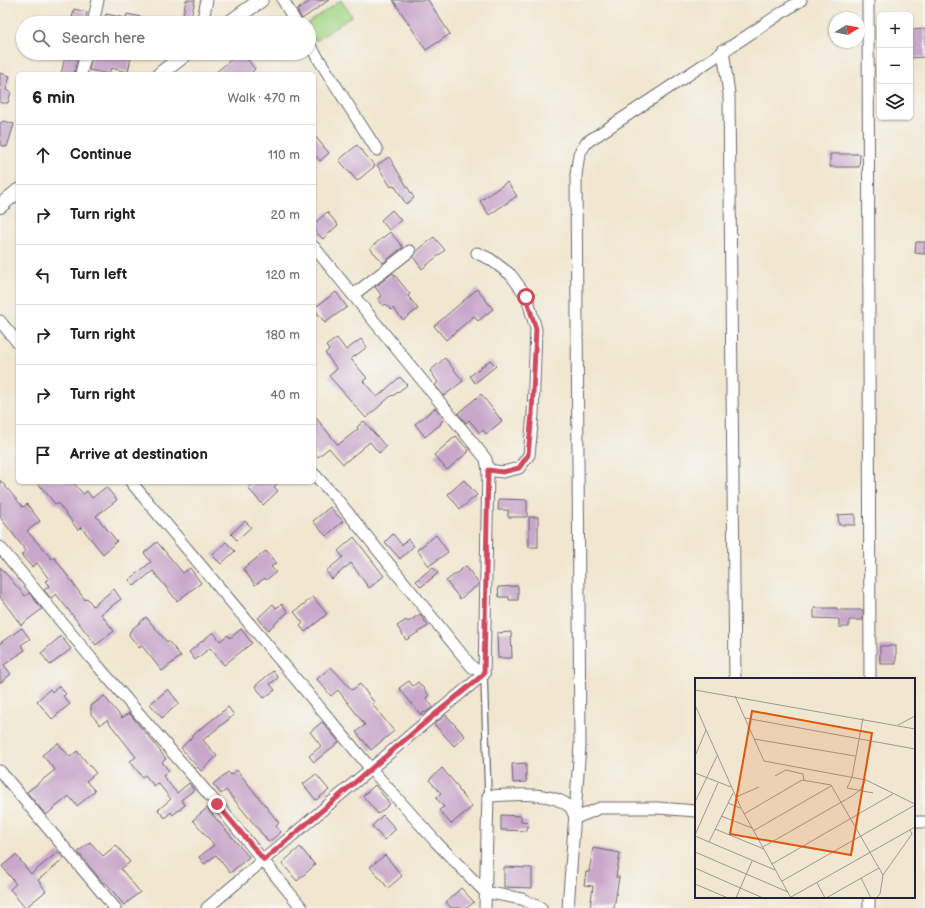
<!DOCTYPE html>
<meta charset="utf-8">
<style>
:root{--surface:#fff;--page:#f2f2f2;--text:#222;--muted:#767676;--line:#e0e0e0}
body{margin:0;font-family:"Balsamiq Sans",sans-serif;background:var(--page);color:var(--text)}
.controls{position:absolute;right:12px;top:12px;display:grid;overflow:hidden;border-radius:6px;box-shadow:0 1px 3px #0004}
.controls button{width:36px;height:36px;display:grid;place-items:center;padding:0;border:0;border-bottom:1px solid var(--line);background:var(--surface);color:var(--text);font:20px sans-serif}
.compass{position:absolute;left:829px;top:12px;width:36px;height:36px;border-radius:50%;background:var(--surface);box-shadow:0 1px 3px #0004;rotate:80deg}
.stop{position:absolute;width:12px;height:12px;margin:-9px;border:3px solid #d1495b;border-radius:50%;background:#fff}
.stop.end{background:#d1495b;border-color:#fff;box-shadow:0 1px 4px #0008}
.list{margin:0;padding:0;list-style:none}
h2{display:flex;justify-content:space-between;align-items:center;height:52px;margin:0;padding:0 16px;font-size:17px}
h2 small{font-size:13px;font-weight:400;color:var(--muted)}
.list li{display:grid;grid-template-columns:26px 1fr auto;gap:12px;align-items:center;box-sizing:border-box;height:60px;padding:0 16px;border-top:1px solid var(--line)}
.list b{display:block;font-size:15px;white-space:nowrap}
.list em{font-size:13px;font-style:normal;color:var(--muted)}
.icon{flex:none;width:22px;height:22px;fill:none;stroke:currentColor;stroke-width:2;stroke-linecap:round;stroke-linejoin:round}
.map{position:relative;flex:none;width:925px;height:908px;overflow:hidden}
.search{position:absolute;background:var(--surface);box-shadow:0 1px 3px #0004;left:16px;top:16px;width:300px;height:44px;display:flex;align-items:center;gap:10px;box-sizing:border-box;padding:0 14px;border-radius:22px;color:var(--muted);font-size:15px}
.panel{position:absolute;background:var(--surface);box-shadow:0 1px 3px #0004;left:16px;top:72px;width:300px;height:412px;border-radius:6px}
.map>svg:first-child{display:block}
</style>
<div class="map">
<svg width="925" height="908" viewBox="0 0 925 908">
<rect width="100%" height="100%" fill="#f6f6f2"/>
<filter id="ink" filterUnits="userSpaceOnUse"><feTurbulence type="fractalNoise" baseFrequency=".025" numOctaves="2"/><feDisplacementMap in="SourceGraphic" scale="8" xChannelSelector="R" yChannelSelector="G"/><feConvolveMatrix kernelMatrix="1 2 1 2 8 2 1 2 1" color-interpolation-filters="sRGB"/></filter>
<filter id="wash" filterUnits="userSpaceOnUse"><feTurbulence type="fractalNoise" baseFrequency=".012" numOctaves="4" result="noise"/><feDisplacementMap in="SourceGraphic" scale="16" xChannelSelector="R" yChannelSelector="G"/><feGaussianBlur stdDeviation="0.9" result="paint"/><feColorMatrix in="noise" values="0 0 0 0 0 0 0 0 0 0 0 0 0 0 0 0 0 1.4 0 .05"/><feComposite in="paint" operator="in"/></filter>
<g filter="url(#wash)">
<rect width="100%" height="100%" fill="#f1e6cf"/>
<!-- garden -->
<polygon fill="#a2d584" stroke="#627c60" points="341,0 352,16 316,41 309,31 308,23"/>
<g id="blocks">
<!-- building -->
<g fill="#c9a7cb">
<polygon points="186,0 195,0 191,17 183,15"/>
<polygon points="312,0 329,0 302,19 297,10"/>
<polygon points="393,0 428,0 450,34 426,50"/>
<polygon points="74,9 87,12 85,23 71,23"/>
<polygon points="106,14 126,18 127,14 151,19 151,23 104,23"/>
<polygon points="925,29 925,57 910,58 910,30"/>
<polygon points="66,53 79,53 74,74 61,74"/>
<polygon points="93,53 132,53 128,72 111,68 109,74 89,70"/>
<polygon points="239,53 242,53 255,69 250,74 214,74"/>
<polygon points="0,73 10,76 6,90 11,92 8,103 0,103"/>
<polygon points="4,121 14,124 7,147 0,145 0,123"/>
<polygon points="314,135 329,153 320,161 314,154"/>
<polygon points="357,145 375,166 357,181 339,160"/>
<polygon points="830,154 860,154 859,167 830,167"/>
<polygon points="389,157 414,198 406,204 394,185 391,187 377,165"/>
<polygon points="507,182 517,196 489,215 480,201"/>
<polygon points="392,210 401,220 389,230 381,220"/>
<polygon points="327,212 338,225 323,239 314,230 314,224"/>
<polygon points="390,232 403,247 383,263 370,248"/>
<polygon points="434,237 445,250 422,269 413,257 417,251"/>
<polygon points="916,242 925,242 925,254 915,253"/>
<polygon points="393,273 410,294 408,296 418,309 403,320 393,308 391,310 386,304 383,306 378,299 382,296 375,287"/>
<polygon points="477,289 493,309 478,321 474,316 446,340 434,326"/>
<polygon points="336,292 347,307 325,323 314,308"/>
<polygon points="337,338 346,350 361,339 367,347 351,359 367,378 363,381 377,397 400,377 407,385 393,396 392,395 366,418 329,376 337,369 325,353 329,350 326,346"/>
<polygon points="445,358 463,381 444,396 435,385 438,382 430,371"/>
<polygon points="490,360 496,366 475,383 470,376"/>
<polygon points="481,394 502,421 486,434 483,430 480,433 469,420 466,423 458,413"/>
<polygon points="435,408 444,419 440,423 441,424 425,437 415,424"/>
<polygon points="314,415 338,445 358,429 357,427 364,421 386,447 379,453 370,442 343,464 329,448 318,457 314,452"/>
<polygon points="456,436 469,451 447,470 434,455"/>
<polygon points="0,480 23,507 27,504 40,521 27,531 52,559 54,557 85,600 87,598 93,606 114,589 121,599 101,614 114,631 96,645 56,594 51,598 44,590 49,586 45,581 49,579 37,563 32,567 21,555 26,551 0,517"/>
<polygon points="464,480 477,495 460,509 448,494"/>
<polygon points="37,482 73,482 83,494 87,491 92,498 106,487 117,500 96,516 117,541 103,554 81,527 78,530 58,503 56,505"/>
<polygon points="255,482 279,482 274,487 278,491 263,505 248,488"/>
<polygon points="499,499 527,500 527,517 508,517 508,510 498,510"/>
<polygon points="330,507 343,521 326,536 313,521"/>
<polygon points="855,514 855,525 839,525 838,515"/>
<rect x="529" y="517" width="9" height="30"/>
<polygon points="245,521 251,527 237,540 231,534"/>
<polygon points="393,534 402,545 408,539 414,546 400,559 385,542"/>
<polygon points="436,535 448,552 429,566 417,550"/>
<polygon points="354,537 384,576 369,588 351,563 332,579 326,571 343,557 338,551"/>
<polygon points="157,542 183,573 190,568 201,583 177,601 153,571 134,586 129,580 151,562 144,553"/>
<polygon points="226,542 235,551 221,564 212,555"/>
<polygon points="266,551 276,563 271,567 276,572 266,580 265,578 255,585 243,569"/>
<polygon points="466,566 479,584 460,599 446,581"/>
<polygon points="0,567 25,596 29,593 42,609 21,625 0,597"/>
<polygon points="433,567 438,573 421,587 416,581"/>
<polygon points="518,586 518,600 509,600 509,597 499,597 498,587"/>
<polygon points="313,597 327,614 305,632 300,626 303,623 294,612"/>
<polygon points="273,604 276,608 282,604 288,612 268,630 258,618"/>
<polygon points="814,608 837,608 837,610 863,610 863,620 849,620 849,627 839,627 839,619 814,618"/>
<polygon points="420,614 428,626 406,640 397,626 406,620 408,622"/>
<polygon points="146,617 167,642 168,641 181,656 162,671 142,646 139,648 129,635 130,631"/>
<polygon points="22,628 30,639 21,645 25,650 4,665 11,674 0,683 0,643"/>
<polygon points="241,629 252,643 224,665 210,648 195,660 189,652 213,632 220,641 228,635 230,638"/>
<polygon points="511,632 512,658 498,658 497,633"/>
<polygon points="61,636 71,649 50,665 41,653"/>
<rect x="880" y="646" width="16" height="18"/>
<polygon points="331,667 352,690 360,684 374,702 372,704 394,731 371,750 356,732 365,725 338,690 331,696 317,679"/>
<polygon points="273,671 278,678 270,684 275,690 264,698 255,686"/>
<polygon points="409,681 413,686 418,682 429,695 426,698 433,707 425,713 424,712 421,715 399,688"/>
<polygon points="59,686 66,694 63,696 70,704 52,719 37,701 50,689 52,692"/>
<polygon points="168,689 179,703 162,718 150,704"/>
<polygon points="104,696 122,718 129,713 154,743 166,759 162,762 169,771 163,776 177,793 189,783 194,790 181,800 185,805 173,815 171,812 165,818 158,810 171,799 158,783 154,786 145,775 142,777 130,761 136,757 107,720 100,725 91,714 91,706"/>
<polygon points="228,707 234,715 203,740 217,756 201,771 181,748 198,731"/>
<polygon points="446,715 465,736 454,746 434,724"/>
<polygon points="322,722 339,742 314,762 309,756 321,746 310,732"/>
<polygon points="58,743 70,757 77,751 96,773 86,781 95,791 77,806 69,796 46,815 27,792 55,770 42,755"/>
<polygon points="526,763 526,782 513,783 512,764"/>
<polygon points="442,768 459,788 458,789 472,807 451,824 439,810 444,807 436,798 441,793 429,780"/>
<polygon points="237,770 279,823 276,826 281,832 269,842 226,790 221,794 213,784 228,772 231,775"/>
<polygon points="316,774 329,790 316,800 303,784"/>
<polygon points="375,785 390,804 378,814 363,796"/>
<polygon points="207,808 249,857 230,873 216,855 204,864 199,857 214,845 193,820"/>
<polygon points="383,815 396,829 384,840 372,826"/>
<polygon points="501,815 521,816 521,821 528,822 527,831 501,830"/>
<polygon points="90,842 103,856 116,845 130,862 121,869 140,892 124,905 105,882 103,883 78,852"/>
<polygon points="300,847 315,865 297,881 282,863"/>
<polygon points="593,848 620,853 616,877 619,877 614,908 590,908 593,886 584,885 586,872 589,872"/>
<polygon points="58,852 64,859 38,880 46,891 25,908 10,889 16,884 2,866 16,855 31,874"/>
<polygon points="385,855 402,876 388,888 370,867"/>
<polygon points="504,867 532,868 532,888 504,887"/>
<polygon points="461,888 474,902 467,908 451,908 446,902"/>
</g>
</g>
</g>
<g filter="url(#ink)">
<use href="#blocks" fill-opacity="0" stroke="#6a676f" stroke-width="1"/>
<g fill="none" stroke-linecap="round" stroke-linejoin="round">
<defs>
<polyline id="service" points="484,675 488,796"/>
<g id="minor">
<polyline points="283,0 296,23"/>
<polyline points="868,0 870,679"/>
<polyline points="93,23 98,0"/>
<polyline points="202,23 207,0"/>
<polyline points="309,44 377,150"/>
<polyline points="723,50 729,94 735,679"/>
<polyline points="81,74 86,53"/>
<polyline points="314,247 486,459 488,470 484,674"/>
<polyline points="477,253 490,259 511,275 527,297 536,329 533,414 529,455 519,468 503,472 488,470"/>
<polyline points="353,295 410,251"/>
<polyline points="0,321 18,343"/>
<polyline points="314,474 336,498 472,667 484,674"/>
<polyline points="131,482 371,769 436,842 485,892 522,899 541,908"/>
<polyline points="0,547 91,658 217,804 302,908"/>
<polyline points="0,771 115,908"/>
<polyline points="576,818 600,808 658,808 696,811"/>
<polyline points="914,822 925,822"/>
<polyline points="207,908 427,721 484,674"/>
<path d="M485,908L488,796C512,795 552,790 570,807C572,810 574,815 576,818"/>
<polyline points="568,908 580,746 576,175 579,154 587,142 801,0"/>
<polyline points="869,908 869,897"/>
</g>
<g id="tertiary">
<polyline points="229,23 261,0"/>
<polyline points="160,74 187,53"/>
<polyline points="0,206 18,191"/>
</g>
</defs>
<!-- service casing -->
<use href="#service" stroke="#6a676f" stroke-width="8"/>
<!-- minor casing -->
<use href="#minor" stroke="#6a676f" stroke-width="13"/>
<!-- tertiary casing -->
<use href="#tertiary" stroke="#6a676f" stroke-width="16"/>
<!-- service -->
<use href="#service" stroke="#fff" stroke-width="5.5"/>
<!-- minor -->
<use href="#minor" stroke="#fff" stroke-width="11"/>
<!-- tertiary -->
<use href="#tertiary" stroke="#fff" stroke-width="14"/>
</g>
</g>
<g fill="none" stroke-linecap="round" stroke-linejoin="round" filter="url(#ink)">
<!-- route -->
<polyline stroke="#d1495b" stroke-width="5" points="217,804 264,860 427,721 484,674 488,470 503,472 519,468 528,455 532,414 536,329 526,297"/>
</g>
<!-- overview -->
<g transform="translate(695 678)">
<rect width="220" height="220" fill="#f1e6cf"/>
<path fill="none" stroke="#9e9894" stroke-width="1" d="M0,12L220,51M40,18L69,83L171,102L220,126M0,27L46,130L96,220M50,40L220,71M168,40L157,99L152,110L178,115M203,47L220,38M59,61L160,78M0,78L11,52M0,95L36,109M80,98L91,92L108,96L109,102M136,107L188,197M41,119L64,109M0,124L22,78M33,125L45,130M49,136L107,102L136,107M26,138L57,150M20,151L69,171M58,153L136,108M0,157L23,105M0,158L80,192M14,164L38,115M68,169L157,118L165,112L171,102M0,174L93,214M77,186L198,116M0,190L68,220M166,200L176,220M87,203L220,127M122,205L130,220M0,206L33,220M96,219L220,149M41,220L57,183M131,220L184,190M181,220L185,216L188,197L217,156L215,152"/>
<path fill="#de560e" fill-opacity="0.15" stroke="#de560e" stroke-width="2" d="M57,33L177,55L156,177L35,156Z"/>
<rect width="220" height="220" fill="none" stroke="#22223b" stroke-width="2"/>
</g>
</svg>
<div class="controls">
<button>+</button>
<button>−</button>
<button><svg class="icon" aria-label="layers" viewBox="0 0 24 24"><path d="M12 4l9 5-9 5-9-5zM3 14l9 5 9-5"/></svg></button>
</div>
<svg class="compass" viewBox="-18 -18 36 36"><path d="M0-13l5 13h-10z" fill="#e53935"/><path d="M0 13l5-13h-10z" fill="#767676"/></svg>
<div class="stop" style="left:526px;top:297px"></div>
<div class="stop end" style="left:217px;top:804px"></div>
<div class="search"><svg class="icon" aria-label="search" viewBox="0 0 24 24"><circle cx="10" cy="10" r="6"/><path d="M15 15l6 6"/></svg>Search here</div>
<section class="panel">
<h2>6 min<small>Walk · 470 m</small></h2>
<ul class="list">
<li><svg class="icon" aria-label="ahead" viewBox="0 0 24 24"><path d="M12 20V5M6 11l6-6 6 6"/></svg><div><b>Continue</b></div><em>110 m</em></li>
<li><svg class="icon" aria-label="right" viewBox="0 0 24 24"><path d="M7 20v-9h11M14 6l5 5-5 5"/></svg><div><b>Turn right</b></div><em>20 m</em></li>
<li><svg class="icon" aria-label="left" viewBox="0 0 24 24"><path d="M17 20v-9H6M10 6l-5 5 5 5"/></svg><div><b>Turn left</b></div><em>120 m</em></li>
<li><svg class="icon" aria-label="right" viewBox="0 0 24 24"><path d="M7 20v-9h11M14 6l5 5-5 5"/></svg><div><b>Turn right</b></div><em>180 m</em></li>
<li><svg class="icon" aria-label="right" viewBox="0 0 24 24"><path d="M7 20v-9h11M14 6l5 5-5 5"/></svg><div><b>Turn right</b></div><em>40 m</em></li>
<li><svg class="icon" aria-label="arrive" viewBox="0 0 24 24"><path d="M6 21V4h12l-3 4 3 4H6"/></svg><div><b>Arrive at destination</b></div></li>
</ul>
</section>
</div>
